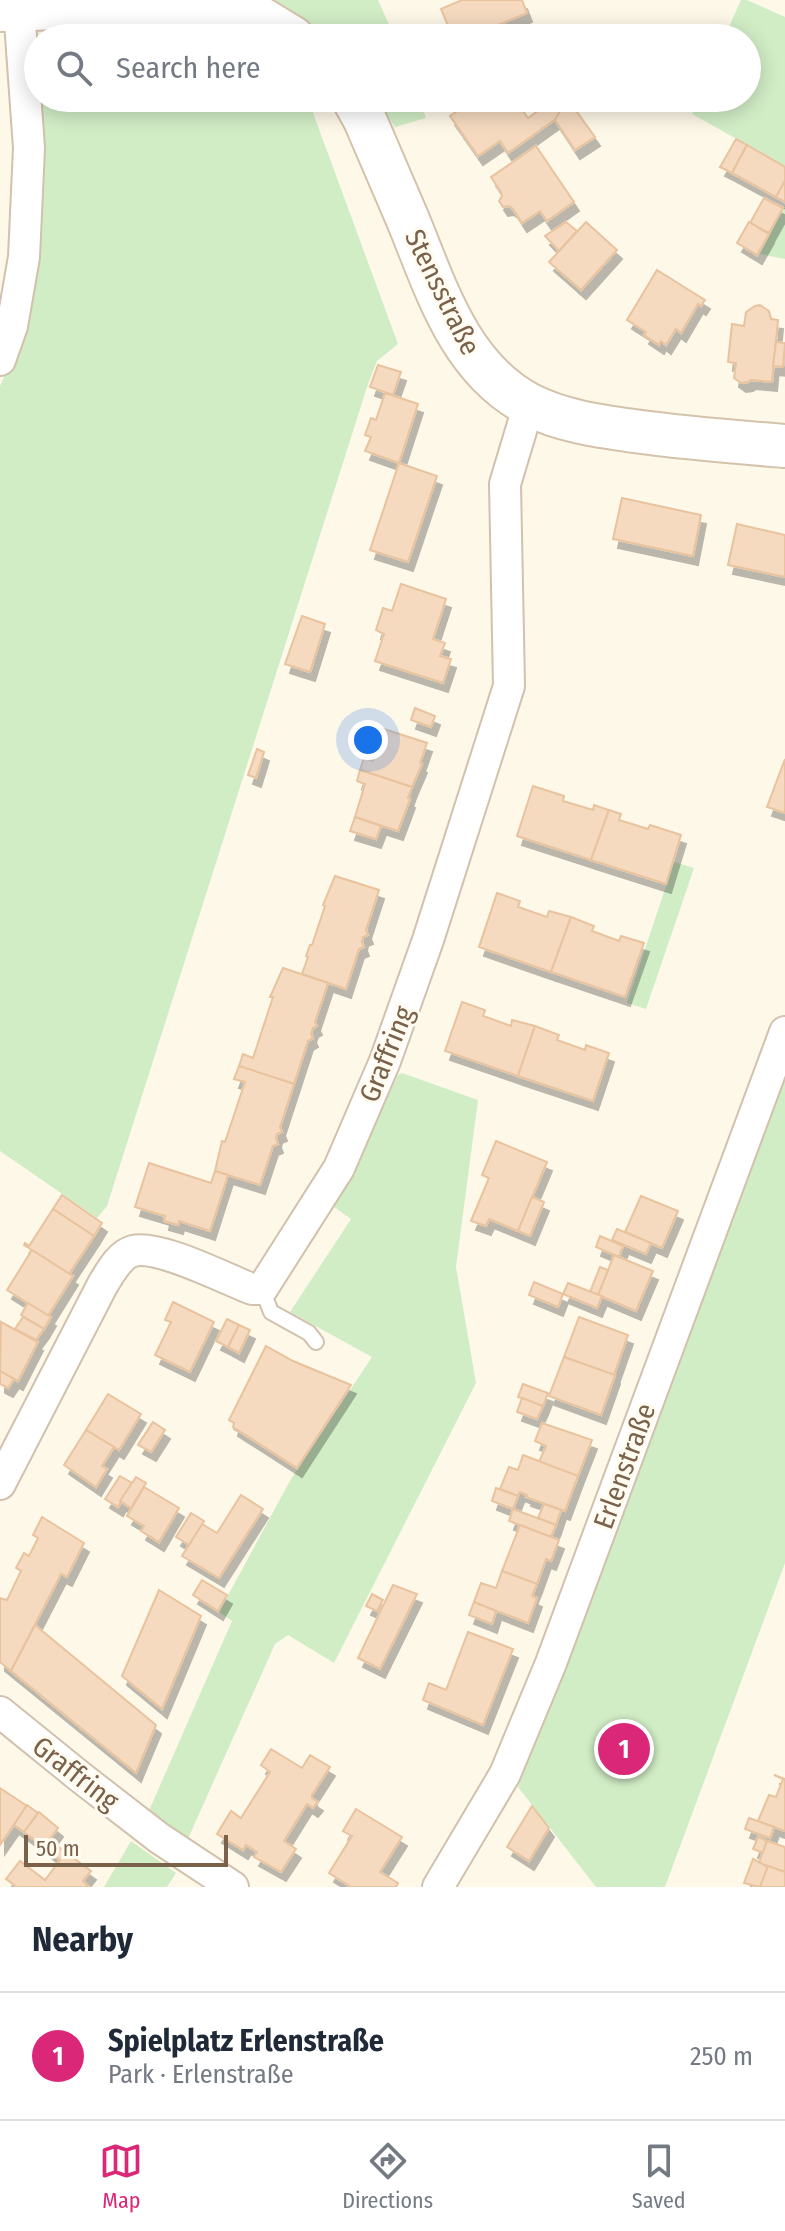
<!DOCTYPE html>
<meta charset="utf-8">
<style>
:root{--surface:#fff;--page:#f6f6f7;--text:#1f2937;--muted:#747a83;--line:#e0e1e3;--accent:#db2777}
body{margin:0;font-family:"Fira Sans Condensed",sans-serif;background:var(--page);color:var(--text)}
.scale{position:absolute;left:24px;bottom:20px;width:204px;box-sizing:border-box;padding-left:8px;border:4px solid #7a614a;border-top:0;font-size:22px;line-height:28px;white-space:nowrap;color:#7a614a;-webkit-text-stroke:6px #fffbf1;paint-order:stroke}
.you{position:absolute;left:368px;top:740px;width:28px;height:28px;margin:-20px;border:6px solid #fff;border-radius:50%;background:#1a73e8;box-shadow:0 0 0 12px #1a73e833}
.badge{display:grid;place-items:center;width:52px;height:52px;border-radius:50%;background:var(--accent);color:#fff;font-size:26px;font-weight:700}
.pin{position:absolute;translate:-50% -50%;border:4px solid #fff;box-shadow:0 2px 8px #0006}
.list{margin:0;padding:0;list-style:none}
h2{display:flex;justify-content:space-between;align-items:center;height:104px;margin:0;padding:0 32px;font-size:34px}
h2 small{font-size:26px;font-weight:400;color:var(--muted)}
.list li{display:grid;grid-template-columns:52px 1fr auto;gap:24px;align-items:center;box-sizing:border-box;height:128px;padding:0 32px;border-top:2px solid var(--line)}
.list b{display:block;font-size:30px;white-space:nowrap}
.list p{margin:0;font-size:26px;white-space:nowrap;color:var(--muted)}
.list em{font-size:26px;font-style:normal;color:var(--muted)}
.icon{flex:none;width:44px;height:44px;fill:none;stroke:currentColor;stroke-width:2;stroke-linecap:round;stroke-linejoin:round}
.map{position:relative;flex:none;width:785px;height:1887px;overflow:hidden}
.search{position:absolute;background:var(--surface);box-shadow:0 4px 20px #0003;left:24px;right:24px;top:24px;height:88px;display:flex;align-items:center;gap:20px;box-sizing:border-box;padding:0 28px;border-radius:44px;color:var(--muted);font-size:30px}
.sheet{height:232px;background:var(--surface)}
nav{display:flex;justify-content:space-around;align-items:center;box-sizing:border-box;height:112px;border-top:2px solid var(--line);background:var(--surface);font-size:22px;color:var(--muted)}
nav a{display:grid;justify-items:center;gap:4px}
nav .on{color:var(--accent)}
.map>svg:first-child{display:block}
</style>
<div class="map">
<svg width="785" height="1887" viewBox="0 0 785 1887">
<defs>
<filter id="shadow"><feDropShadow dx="5" dy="9" stdDeviation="0" flood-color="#0004"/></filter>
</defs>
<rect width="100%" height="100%" fill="#fef8e9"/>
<!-- green -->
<g fill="#d1edc6">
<polygon points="265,0 378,0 395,38 322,38 286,7"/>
<polygon points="741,0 747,0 785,17 785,166 692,114 699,98 747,98 747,38 724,38"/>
<polygon points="39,98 303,98 312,110 398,344 377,361 368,384 107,1206 97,1218 0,1151 0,386 24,333 35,248 43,133"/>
<polygon points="375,98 419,98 426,118 395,127"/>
<polygon points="785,205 785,259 760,254"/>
<polygon points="674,862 694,868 646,1009 627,1003"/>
<polygon points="785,1067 785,1563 665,1887 596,1887 518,1787 573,1642"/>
<polygon points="402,1073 478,1100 456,1267 476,1383 334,1663 288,1635 275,1644 187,1841 148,1813 232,1621 219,1612 291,1479 372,1357 290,1312 351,1219 334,1207 398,1075"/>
<polygon points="131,1841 176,1873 167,1887 104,1887"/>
</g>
<!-- building -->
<g fill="#f5dabf" stroke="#e8c39e" stroke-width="2" filter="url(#shadow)">
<polygon points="462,0 522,0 527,13 466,38 453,38 441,9"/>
<polygon points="450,98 476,98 458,110"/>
<polygon points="476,98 514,98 528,118 543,107 539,101 541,98 567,98 557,118 508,153 500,141 478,156 450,116"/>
<polygon points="567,98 595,137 575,150 555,120"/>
<polygon points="736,139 747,145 732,173 720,167"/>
<polygon points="747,145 785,167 785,181 776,197 732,173"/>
<polygon points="536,146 574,202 547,221 540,211 522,223 513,209 509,206 503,207 499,201 502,196 501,192 491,177"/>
<polygon points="785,181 785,202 776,197"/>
<polygon points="764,198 783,208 769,233 750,223"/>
<polygon points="566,222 577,231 559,251 545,236"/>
<polygon points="586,222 617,250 581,290 549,262"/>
<polygon points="749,222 769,234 757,255 737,243"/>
<polygon points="657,270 705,300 701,306 698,304 681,333 676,329 666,345 661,341 659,345 644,335 646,332 627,320"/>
<polygon points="760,305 769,311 771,319 778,320 772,382 751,380 748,382 741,383 734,378 736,363 728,362 732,324 744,326 746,312 755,306"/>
<polygon points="776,342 785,343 783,367 773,366"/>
<polygon points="378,365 401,372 393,395 370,387"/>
<polygon points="385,393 418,404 399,463 365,451 371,437 365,435 371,418 376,420"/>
<polygon points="399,463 437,476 408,562 370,550"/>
<polygon points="622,498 701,515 693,556 613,539"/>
<polygon points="737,524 785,535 785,577 728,565"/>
<polygon points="401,584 446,599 433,639 445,643 440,656 451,659 443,683 375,661 384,634 376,630 383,608 392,611"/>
<polygon points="302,616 325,624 310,672 285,664"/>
<polygon points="415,708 435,716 431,727 411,720"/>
<polygon points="384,729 427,743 420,763 422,764 412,787 360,770 364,758 373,761"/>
<polygon points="257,749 264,752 256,778 248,775"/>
<polygon points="785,759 785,813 767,807"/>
<polygon points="360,770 412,787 408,798 410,799 398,831 355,817 365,784 357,781"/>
<polygon points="533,786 564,796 563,801 593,810 594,805 609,810 591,860 517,836"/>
<polygon points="609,810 621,814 619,820 648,829 650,825 681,835 666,884 591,860"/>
<polygon points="355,817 381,826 376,839 350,831"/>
<polygon points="335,876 379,890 366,930 368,935 363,937 362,942 364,947 359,949 346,989 302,974 308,957 306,956 310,945 312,945 325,906 323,905"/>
<polygon points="497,893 520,901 518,907 547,917 549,911 571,917 551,972 479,947"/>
<polygon points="571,917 594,926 592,931 619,941 621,936 644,943 625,997 551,972"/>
<polygon points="283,968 328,983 315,1022 317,1026 313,1028 311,1034 313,1038 308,1041 294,1084 239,1066 243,1054 253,1058 273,997 270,997"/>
<polygon points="462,1002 485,1010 483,1016 511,1026 512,1020 535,1026 518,1076 445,1051"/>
<polygon points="535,1026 559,1035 557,1040 585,1050 586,1045 609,1053 593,1101 518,1076"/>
<polygon points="239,1066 294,1084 280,1127 282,1132 277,1134 276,1139 278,1144 273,1146 260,1185 215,1171 222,1141 225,1142 245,1082 234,1079"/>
<polygon points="496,1141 547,1162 518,1231 489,1219 486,1226 471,1221 489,1178 482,1175"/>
<polygon points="149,1163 211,1183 215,1171 228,1175 210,1231 179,1221 178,1225 164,1221 165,1216 135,1207"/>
<polygon points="62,1195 102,1223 94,1236 53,1209"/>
<polygon points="641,1196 678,1211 662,1248 625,1232"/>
<polygon points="532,1197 544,1202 530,1236 518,1231"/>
<polygon points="53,1209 94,1236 69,1274 24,1245 25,1243 29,1246"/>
<polygon points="617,1229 651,1243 646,1254 612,1240"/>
<polygon points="600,1236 623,1246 619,1257 596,1247"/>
<polygon points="32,1250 73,1276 48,1316 7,1290"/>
<polygon points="614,1255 653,1271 636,1311 598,1295"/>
<polygon points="600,1267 608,1270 598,1295 590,1292"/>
<polygon points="534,1282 563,1294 558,1307 529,1295"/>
<polygon points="568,1283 602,1296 597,1308 563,1294"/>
<polygon points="173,1302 214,1322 190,1372 155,1355 171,1322 165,1320"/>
<polygon points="28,1303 51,1317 44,1329 21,1315"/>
<polygon points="23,1317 44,1329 36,1340 15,1329"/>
<polygon points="579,1317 628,1335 614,1375 564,1357"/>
<polygon points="227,1319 239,1325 228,1347 216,1341"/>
<polygon points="1,1322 38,1342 18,1381 0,1371"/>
<polygon points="239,1325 250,1330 239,1353 228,1347"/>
<polygon points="266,1346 293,1361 351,1385 297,1468 233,1427 234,1423 229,1420"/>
<polygon points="564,1357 615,1375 601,1415 549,1396"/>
<polygon points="0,1371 14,1379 8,1388 0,1384"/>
<polygon points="523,1384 548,1393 543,1406 518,1397"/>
<polygon points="108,1394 141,1414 119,1450 86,1430"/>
<polygon points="522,1398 543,1406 537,1419 517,1412"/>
<polygon points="153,1422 165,1430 151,1452 138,1445"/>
<polygon points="542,1423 592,1440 578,1476 539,1462 546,1446 535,1441"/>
<polygon points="86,1430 114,1447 102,1466 107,1469 96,1487 64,1465"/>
<polygon points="523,1455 578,1476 565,1511 526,1497 527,1495 520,1492 518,1496 500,1489 509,1467 518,1470"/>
<polygon points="120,1476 132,1483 118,1507 105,1499"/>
<polygon points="136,1477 146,1483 131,1508 120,1501"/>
<polygon points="144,1487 179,1508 159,1542 141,1531 144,1526 127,1516"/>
<polygon points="496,1488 518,1496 513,1509 492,1501"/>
<polygon points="241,1495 263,1509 219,1578 182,1556 202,1524 217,1533"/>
<polygon points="544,1504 561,1510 556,1525 538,1518"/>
<polygon points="513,1509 556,1525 551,1537 509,1521"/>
<polygon points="191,1513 204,1521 189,1545 176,1537"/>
<polygon points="42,1517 84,1543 67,1577 61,1574 11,1671 0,1662 0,1598 7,1600 21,1571 16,1568 24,1553 29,1556 38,1538 33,1535"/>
<polygon points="520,1525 559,1540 551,1561 546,1559 537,1584 502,1571"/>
<polygon points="502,1571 537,1584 532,1596 537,1598 528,1623 474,1602 481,1583 496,1588"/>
<polygon points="202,1580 227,1595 218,1611 193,1595"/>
<polygon points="393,1585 417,1594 380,1669 358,1658"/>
<polygon points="159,1590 201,1616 162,1709 122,1676"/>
<polygon points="372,1594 383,1600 377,1611 366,1606"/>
<polygon points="474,1602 496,1611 492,1624 469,1615"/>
<polygon points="35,1625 156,1725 136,1773 11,1671"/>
<polygon points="468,1632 513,1649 483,1725 423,1700 429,1683 446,1690"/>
<polygon points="271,1749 302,1768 310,1755 330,1767 312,1795 312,1798 318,1802 313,1808 307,1804 284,1841 296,1849 281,1872 254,1857 257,1852 246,1845 243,1850 217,1834 231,1811 241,1818 270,1772 261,1765"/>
<polygon points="774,1775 785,1779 785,1831 758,1821 769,1795 776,1797 783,1779"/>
<polygon points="0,1788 27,1806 0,1845"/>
<polygon points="27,1805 38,1813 24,1832 14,1825"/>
<polygon points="532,1806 549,1828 529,1861 507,1847"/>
<polygon points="356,1809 402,1837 380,1872 398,1883 396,1887 351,1887 329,1873 352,1836 343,1831"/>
<polygon points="39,1812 58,1828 44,1847 24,1832"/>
<polygon points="749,1818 774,1827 770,1838 745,1829"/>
<polygon points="758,1837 767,1841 763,1853 753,1849"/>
<polygon points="49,1840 91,1871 83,1881 89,1887 17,1887 6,1879 20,1861 45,1880 60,1860 44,1847"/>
<polygon points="767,1841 785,1847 785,1872 759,1863"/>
<polygon points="753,1859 768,1867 760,1887 744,1883"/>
<polygon points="768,1866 785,1872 785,1887 760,1887"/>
</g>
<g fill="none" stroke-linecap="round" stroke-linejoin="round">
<defs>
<polyline id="lane" points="262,1289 271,1312 309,1333 316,1342"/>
<g id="street">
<polyline points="0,360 12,326 24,257 29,148 19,8"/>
<path d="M0,1484L103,1284C110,1273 119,1255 133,1251C158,1244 226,1279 252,1289H262L339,1168L385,1061L428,940L509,686L505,484L529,404"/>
<polyline points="0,1712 79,1776 159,1838 233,1887"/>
<polyline points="438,1887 505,1774 551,1663 785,1032"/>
</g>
<g id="secondary">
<polyline points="0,10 206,3 252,13 293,38"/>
<path d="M353,98L365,120C379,153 394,187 408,220C436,288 459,367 528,404C561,421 598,426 634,431C684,438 735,442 785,446"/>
</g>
</defs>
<!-- lane casing -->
<use href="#lane" stroke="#d1c1ad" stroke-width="18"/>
<!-- street casing -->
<use href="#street" stroke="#d1c1ad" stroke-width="34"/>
<!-- secondary casing -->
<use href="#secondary" stroke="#d4c2ab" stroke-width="46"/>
<!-- lane -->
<use href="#lane" stroke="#fff" stroke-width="14"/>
<!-- street -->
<use href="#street" stroke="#fff" stroke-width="30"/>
<!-- secondary -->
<use href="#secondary" stroke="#fff" stroke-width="42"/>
</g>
<g text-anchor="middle" stroke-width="6" stroke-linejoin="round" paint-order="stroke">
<!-- street labels -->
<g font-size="28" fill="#7a614a" stroke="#fffbf1">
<text transform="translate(443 292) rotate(64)" y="10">Stensstraße</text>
<text transform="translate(386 1054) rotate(-68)" y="10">Graffring</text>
<text transform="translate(624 1466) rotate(-70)" y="10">Erlenstraße</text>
<text transform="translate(76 1773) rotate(38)" y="10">Graffring</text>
</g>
</g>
</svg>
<div class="scale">50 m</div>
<div class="you"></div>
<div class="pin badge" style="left:624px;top:1749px">1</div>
<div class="search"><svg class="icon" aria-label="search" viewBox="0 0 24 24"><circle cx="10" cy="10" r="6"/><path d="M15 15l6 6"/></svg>Search here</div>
</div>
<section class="sheet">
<h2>Nearby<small></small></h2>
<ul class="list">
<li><span class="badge">1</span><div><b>Spielplatz Erlenstraße</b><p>Park · Erlenstraße</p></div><em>250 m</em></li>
</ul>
</section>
<nav>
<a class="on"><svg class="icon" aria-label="map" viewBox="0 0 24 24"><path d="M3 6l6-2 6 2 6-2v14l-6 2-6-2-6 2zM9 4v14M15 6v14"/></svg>Map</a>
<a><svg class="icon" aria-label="directions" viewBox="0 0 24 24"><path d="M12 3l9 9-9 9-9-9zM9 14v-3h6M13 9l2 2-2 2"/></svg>Directions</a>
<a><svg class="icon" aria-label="saved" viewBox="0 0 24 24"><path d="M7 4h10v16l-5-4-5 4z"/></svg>Saved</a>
</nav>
